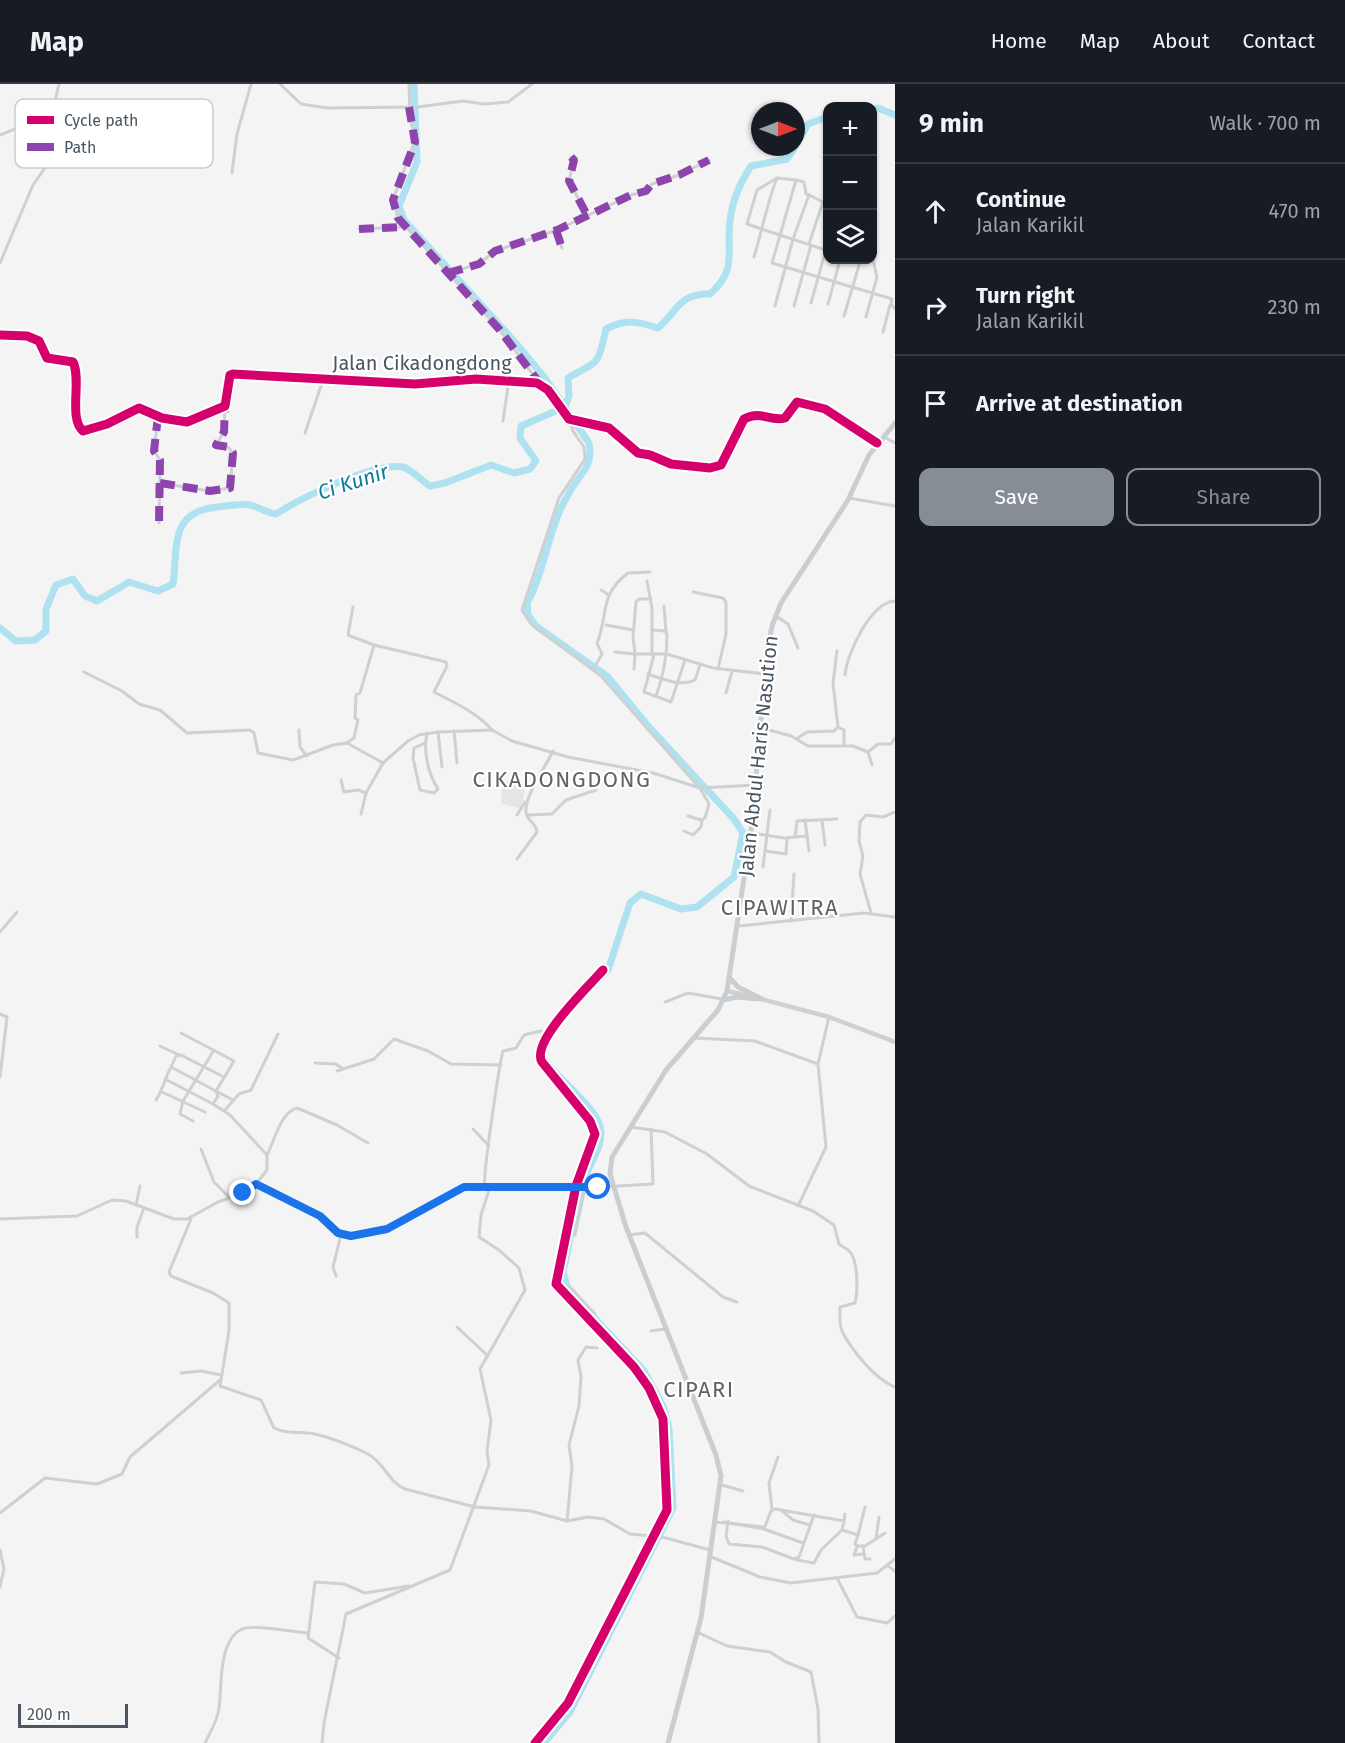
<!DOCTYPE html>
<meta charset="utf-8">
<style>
:root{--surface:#171b24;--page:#242831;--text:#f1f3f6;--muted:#9ea1a6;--line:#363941;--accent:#868d94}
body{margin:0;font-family:"Fira Sans",sans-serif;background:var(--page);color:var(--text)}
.controls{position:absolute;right:18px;top:18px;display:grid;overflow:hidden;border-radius:12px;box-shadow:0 2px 4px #0004}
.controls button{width:54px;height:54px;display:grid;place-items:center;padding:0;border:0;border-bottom:2px solid var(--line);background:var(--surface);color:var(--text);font:30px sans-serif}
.compass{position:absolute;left:751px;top:18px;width:54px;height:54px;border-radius:50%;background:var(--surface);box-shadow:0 2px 4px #0004;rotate:90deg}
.scale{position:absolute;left:18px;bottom:15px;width:110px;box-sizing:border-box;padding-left:6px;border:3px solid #4a5661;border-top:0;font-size:16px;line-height:21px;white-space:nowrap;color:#4a5661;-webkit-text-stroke:4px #fff;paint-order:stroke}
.stop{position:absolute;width:18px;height:18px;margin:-14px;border:4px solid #1a73e8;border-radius:50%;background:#fff}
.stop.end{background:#1a73e8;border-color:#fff;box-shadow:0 2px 6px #0008}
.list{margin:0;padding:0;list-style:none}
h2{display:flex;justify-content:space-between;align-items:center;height:78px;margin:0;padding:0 24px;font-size:26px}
h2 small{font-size:20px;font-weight:400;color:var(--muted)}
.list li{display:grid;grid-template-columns:39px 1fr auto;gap:18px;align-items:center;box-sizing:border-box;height:96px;padding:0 24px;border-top:2px solid var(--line)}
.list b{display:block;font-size:22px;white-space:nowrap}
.list p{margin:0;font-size:20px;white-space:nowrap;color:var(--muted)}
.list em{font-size:20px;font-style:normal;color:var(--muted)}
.actions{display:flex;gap:12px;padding:18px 24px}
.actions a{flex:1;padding:14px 0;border:2px solid var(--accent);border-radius:12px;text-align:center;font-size:21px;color:var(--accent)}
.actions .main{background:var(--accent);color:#fff}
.icon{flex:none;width:33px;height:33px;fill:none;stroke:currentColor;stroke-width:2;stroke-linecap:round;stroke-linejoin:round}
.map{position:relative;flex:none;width:895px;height:1659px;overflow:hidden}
header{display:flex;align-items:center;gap:36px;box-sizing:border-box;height:84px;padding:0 30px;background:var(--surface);border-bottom:2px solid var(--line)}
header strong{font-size:28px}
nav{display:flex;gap:33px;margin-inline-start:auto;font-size:21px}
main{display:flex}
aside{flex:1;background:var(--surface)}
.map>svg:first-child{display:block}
</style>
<header>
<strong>Map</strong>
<nav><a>Home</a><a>Map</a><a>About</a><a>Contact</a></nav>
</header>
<main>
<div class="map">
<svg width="895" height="1659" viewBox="0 0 895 1659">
<rect width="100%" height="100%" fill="#f4f4f4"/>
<!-- education -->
<polygon fill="#e6e5e6" points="503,696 526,701 521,724 501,720"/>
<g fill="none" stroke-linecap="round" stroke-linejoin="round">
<!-- river -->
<g stroke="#aee2f0" stroke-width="7">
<path d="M414,0L417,78L399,122L404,136L515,258L545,294L589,359C594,383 579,390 569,409C548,443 546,485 527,519L528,531L536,542L607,592L649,643L734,735L743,749L734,793L697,823L681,825L641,810L630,819L608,886L568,926"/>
<polyline points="872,28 878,24 895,31"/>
<polyline points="796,61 808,40 822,35 828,37"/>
<path d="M0,544L16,557L35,556L46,547V525L56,501L73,495L85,512L97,517L129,498L158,507L173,500C178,463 169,427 218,423C227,422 241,419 250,421C259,423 266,429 276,430C301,414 374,378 403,383C411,385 422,397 430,402L445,399L491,381L514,389L530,385L536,377L520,354L521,342L565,323L569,312L568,294C600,275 597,284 606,245C626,235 637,237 658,244C678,227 679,209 710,210C738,185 726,169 730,137C732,116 740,99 751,82L787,75L795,63"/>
<path d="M542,968L541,972C556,993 593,1020 600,1042C605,1060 590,1078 585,1094C574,1124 570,1158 563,1188L568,1206L644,1287L664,1324L669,1345L673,1424L570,1628L544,1659"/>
</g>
<!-- street -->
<g stroke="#ced0d2" stroke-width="3">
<polyline points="280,0 301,20 327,24 418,23 463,17 484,20 508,18 532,0"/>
<polyline points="409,0 410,33 415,56 393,116 398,134 499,245 540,300"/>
<polyline points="0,51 52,30 59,0"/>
<polyline points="571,73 574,76 569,97 587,131"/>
<polyline points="232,89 237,50 251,0"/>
<polyline points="777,94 796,96 772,179 892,215 891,220 895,225"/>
<polyline points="359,145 404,143"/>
<polyline points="556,146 562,164"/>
<polyline points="809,160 823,118 809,111"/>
<polyline points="872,160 875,165 873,175"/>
<path d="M754,173C762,147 767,119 777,94L757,106L747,140L750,141C776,150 802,158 828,167"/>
<polyline points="860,178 872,176"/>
<polyline points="0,179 33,101 61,61 62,57 52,30"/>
<polyline points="448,189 479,180 495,167 557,146 631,111 646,107 652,100 679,91 709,76"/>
<polyline points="811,219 828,158"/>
<polyline points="828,220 840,176"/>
<polyline points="775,222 793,155 809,111 806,110 804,98 796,96"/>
<polyline points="794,222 811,161"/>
<polyline points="844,232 860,178 854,176"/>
<polyline points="866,233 877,193 873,175"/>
<polyline points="883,248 890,221"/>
<path d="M0,251L27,252L39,257L47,274L73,278C82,296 68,334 83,347L107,340L139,324L162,334L187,338L225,322L230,291L233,290L415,300L476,295L537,299L548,306L569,335L609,344L638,369L650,371L671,380L710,384L721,381L744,335C762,326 769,338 785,334L797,318L825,325L877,359"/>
<polyline points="158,332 154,367 160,376 159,439"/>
<polyline points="570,336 573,347 584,363 585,375 559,414 522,526 531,540 601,592 697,701"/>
<polyline points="503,337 509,296"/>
<polyline points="305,349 323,296"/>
<polyline points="884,353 895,359"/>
<polyline points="160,399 210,407 230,404 233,369 228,363 216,361 224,348 225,322"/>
<polyline points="849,414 895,422"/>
<polyline points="647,497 652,524 652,571"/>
<polyline points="601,506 609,511"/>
<polyline points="693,508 723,514 726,518 726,550 718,585"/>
<polyline points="651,515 639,515 636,518 633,553 635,570 667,570 713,584 765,590"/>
<polyline points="664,522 666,548"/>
<path d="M353,523L348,551L374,561L446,578L447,582L434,608C455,619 476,628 492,646"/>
<polyline points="776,532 788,540 798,564"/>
<polyline points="606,541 633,546"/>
<path d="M652,546L665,547L667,550C667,572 664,591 656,612"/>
<polyline points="837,567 833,599 838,643 844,646 844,661"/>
<polyline points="615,568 634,570"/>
<polyline points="654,571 644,608 671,618 685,576"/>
<polyline points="634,585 635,570"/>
<path d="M593,586L602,570L597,559C609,530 598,512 628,489L650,488"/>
<polyline points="84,588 122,607 139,620 160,626 187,649 250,646 254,649 258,669 293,676 333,661 347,659 383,679"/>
<path d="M648,590C662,595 681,603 695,596L700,581"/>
<path d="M845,591C847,569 871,518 895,517"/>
<polyline points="726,609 732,587"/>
<polyline points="762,644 791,652 808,662 853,662 868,668 878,660 891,660 895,654"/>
<polyline points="299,646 300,663 307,672"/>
<polyline points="454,647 457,679"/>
<polyline points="438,648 442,683"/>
<polyline points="796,655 807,648 834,647 838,643"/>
<polyline points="347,659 354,654 358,636 355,634 356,611 360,609 374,561"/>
<path d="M425,659L414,664L413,674L420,706L434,709L438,705C428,690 423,666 427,649"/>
<polyline points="868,668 872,681"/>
<polyline points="341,696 344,708 358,706 366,709"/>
<polyline points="361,730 366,709 383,679 408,657 419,651 438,648 492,646 512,657 568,673 653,689 700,704 755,701"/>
<polyline points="517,731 525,718"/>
<polyline points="527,731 552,730 566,716 596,706"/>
<polyline points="688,732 701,736 705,734 709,720 700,704"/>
<polyline points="805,736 809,767"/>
<polyline points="822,736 825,761"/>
<polyline points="684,747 693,751 701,743 702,736"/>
<polyline points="752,749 784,754 795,753 797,737 837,735"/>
<polyline points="795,753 807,752"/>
<polyline points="765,767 786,770 787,754"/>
<path d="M517,775L537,748C537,740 527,737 526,728C524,713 546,682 553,667"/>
<polyline points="763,783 770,726"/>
<polyline points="871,829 860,790 863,772 859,757 860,738 866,731 883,733 895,728"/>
<polyline points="791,837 794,790"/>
<polyline points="739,842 864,829 895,833"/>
<polyline points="0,848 17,828"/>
<polyline points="665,918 688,909 722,915"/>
<polyline points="0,930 7,933 0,993"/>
<polyline points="181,949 234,977 216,1007 233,1016"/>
<polyline points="694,954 755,957 818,980"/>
<polyline points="160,962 179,971"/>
<polyline points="315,979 336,980 342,984"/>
<polyline points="171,983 176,972 181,971 222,992"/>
<polyline points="337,987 374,975 394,955 428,967 451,980 501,981"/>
<polyline points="162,1008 205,1028"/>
<path d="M156,1016C163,1005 165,994 171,983L216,1007L218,1012L213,1020L165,995"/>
<polyline points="213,1020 230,1031 267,1071 267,1086 256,1100"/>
<polyline points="225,1026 239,1010 251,1006 278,950"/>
<polyline points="193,1037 180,1030 183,1017 214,966"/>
<path d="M631,1043L665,1048L707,1070L749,1102L813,1127L834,1141L839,1160C843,1164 848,1164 851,1169C858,1180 858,1207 855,1219L840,1223C840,1231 839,1240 842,1247C852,1267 875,1295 895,1303"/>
<polyline points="473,1045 489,1062"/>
<polyline points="201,1065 214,1098 229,1113"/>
<path d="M267,1071C275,1056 280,1029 297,1024L337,1041L368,1059"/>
<path d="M485,1102C482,1095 499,982 503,967L516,964L524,951L541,947L547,951"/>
<polyline points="136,1121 140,1102"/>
<polyline points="798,1122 826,1063 818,980 829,933"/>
<polyline points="0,1135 77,1132 112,1116 126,1117 174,1135 187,1135 218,1118 243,1109 256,1100 320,1133 341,1151 382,1147 464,1103 578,1102 584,1104 653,1100 651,1045"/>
<path d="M191,1135L169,1188L171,1192L213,1209L229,1219V1247L220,1302L261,1316L274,1344C288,1351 300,1347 315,1350C332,1354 352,1362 368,1370C384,1378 389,1399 405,1405L475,1423L531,1427L567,1437L588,1433L604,1435L630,1450L662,1453L710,1466"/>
<polyline points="575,1151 585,1104"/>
<polyline points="629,1151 645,1149 723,1213 737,1218"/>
<polyline points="137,1153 137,1143 144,1124"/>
<polyline points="336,1192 333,1183 341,1151"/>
<polyline points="562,1204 569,1202 595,1230"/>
<polyline points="457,1243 488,1272"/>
<polyline points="651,1247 665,1245"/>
<polyline points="181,1289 201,1287 221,1291"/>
<polyline points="722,1401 743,1407"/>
<polyline points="772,1426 769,1399 778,1373"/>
<polyline points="781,1426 793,1436 810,1441"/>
<polyline points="0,1429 45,1394 97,1400 122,1390 130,1373 220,1296"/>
<polyline points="567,1437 572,1383 569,1361 579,1322 581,1293 578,1276 586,1263 597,1264"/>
<polyline points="728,1437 726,1452 729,1460 762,1463 794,1475 799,1473 814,1431"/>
<polyline points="844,1437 845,1430"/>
<polyline points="715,1438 764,1443"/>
<polyline points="724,1438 764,1445 803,1459"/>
<polyline points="764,1445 771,1427 775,1425 844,1437 842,1446 858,1451 855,1460 858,1462 865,1462 885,1449"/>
<polyline points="858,1451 865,1423"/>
<polyline points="876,1455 879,1433"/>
<polyline points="863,1462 865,1475 870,1475"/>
<polyline points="857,1463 854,1471 863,1470"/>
<polyline points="0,1466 4,1485 0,1503"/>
<polyline points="709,1472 760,1493 791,1499 877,1489 895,1475"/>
<polyline points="797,1476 814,1479 821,1466 842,1446"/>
<polyline points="888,1482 895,1487"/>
<polyline points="837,1494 857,1533 887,1539 895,1532"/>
<polyline points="699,1549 727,1562 770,1568 786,1578 811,1588 818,1625 819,1659"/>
<polyline points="339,1574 308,1554 315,1498 344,1500 365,1509 409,1502"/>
<path d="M205,1659C210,1648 218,1636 219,1624C222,1603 218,1556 242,1545C255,1540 292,1548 308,1549"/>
<polyline points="322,1659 324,1639 346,1530 450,1486 489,1381 487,1367 491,1336 480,1285 525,1206 519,1184 499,1166 479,1153 481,1131 490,1103"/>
<path d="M535,1659L568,1619L667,1426L663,1335L649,1304L634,1283L556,1200L576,1102L595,1050L590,1037L542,978C530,958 589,902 603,886"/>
</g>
<!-- secondary -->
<g stroke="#ced0d4" stroke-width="4.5">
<polyline points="727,907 750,912"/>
<polyline points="761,915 829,933 895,958"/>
</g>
<!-- primary -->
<g stroke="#caced1" stroke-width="5">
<polyline points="729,893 738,903 762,915"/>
<polyline points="724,916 737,913 758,915"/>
<polyline points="668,1659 701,1534 721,1392 716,1371 626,1143 610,1090 612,1073 666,986 718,926 727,907 751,748 767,568 772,542 781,519 848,416 869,371 895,339"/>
</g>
<!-- quiet -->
<g stroke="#8e44ad" stroke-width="8" stroke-dasharray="15 8" stroke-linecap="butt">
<polyline points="409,23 415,58 393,116 398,134 499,245 541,301"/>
<polyline points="571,73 574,76 569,97 587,131"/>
<polyline points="359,145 404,143"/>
<polyline points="556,146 562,164"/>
<polyline points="448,189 479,180 495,167 557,146 631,111 646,107 652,100 679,91 709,76"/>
<polyline points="158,332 154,367 160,376 159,439"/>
<polyline points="160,399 210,407 230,404 233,369 228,363 216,361 224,348 225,322"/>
</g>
<defs>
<g id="cycleway">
<path d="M0,251L27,252L39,257L47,274L73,278C82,296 68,334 83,347L107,340L139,324L162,334L187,338L225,322L230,291L233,290L415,300L476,295L537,299L548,306L569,335L609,344L638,369L650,371L671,380L710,384L721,381L744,335C762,326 769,338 785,334L797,318L825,325L877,359"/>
<path d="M535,1659L568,1619L667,1426L663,1335L649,1304L634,1283L556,1200L576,1102L595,1050L590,1037L542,978C530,958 589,902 603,886"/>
</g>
</defs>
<!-- cycleway casing -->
<use href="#cycleway" stroke="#fff" stroke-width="13"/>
<!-- cycleway -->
<use href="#cycleway" stroke="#d6006c" stroke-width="9"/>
</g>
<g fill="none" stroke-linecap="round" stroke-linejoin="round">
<!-- route -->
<polyline stroke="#1a73e8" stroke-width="8" points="243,1109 256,1100 320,1132 338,1149 351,1152 387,1145 464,1103 598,1103"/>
</g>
<g text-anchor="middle" stroke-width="4.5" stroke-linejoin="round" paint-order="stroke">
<!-- street labels -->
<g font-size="20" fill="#4a5661" stroke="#fff">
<text x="422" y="286">Jalan Cikadongdong</text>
<text transform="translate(758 672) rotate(-84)" y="7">Jalan Abdul Haris Nasution</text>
</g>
<!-- water labels -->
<g font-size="21" font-style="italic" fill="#0c7c9b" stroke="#fff">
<text transform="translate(353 398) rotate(-18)" y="7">Ci Kunir</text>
</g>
<!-- quarter labels -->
<g font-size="22" letter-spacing="1.5" fill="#5f6368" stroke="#fff">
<text x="562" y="703">CIKADONGDONG</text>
<text x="780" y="831">CIPAWITRA</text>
<text x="699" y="1313">CIPARI</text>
</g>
</g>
<!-- legend -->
<rect x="15" y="15" width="198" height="69" rx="9" fill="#fff" stroke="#c9ccd0" stroke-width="1.5"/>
<rect x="27" y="32" width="27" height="8" fill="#d6006c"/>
<rect x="27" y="59" width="27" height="8" fill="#8e44ad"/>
<g font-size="16" fill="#4a5661">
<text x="64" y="42">Cycle path</text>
<text x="64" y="69">Path</text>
</g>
</svg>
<div class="controls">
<button>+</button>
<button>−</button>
<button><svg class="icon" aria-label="layers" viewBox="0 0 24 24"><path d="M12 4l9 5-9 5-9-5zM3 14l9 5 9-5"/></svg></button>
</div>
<svg class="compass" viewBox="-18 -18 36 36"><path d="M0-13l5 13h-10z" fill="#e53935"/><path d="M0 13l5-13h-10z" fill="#9ea1a6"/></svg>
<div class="scale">200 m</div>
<div class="stop" style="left:598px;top:1103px"></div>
<div class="stop end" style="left:243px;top:1109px"></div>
</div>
<aside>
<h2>9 min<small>Walk · 700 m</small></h2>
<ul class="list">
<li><svg class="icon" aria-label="ahead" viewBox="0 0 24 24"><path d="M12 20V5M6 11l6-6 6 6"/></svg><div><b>Continue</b><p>Jalan Karikil</p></div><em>470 m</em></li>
<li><svg class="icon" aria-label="right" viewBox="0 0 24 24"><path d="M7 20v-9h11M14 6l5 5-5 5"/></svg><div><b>Turn right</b><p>Jalan Karikil</p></div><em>230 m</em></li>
<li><svg class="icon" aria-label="arrive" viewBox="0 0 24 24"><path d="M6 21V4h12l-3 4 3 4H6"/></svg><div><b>Arrive at destination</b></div></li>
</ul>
<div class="actions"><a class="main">Save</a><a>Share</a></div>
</aside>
</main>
